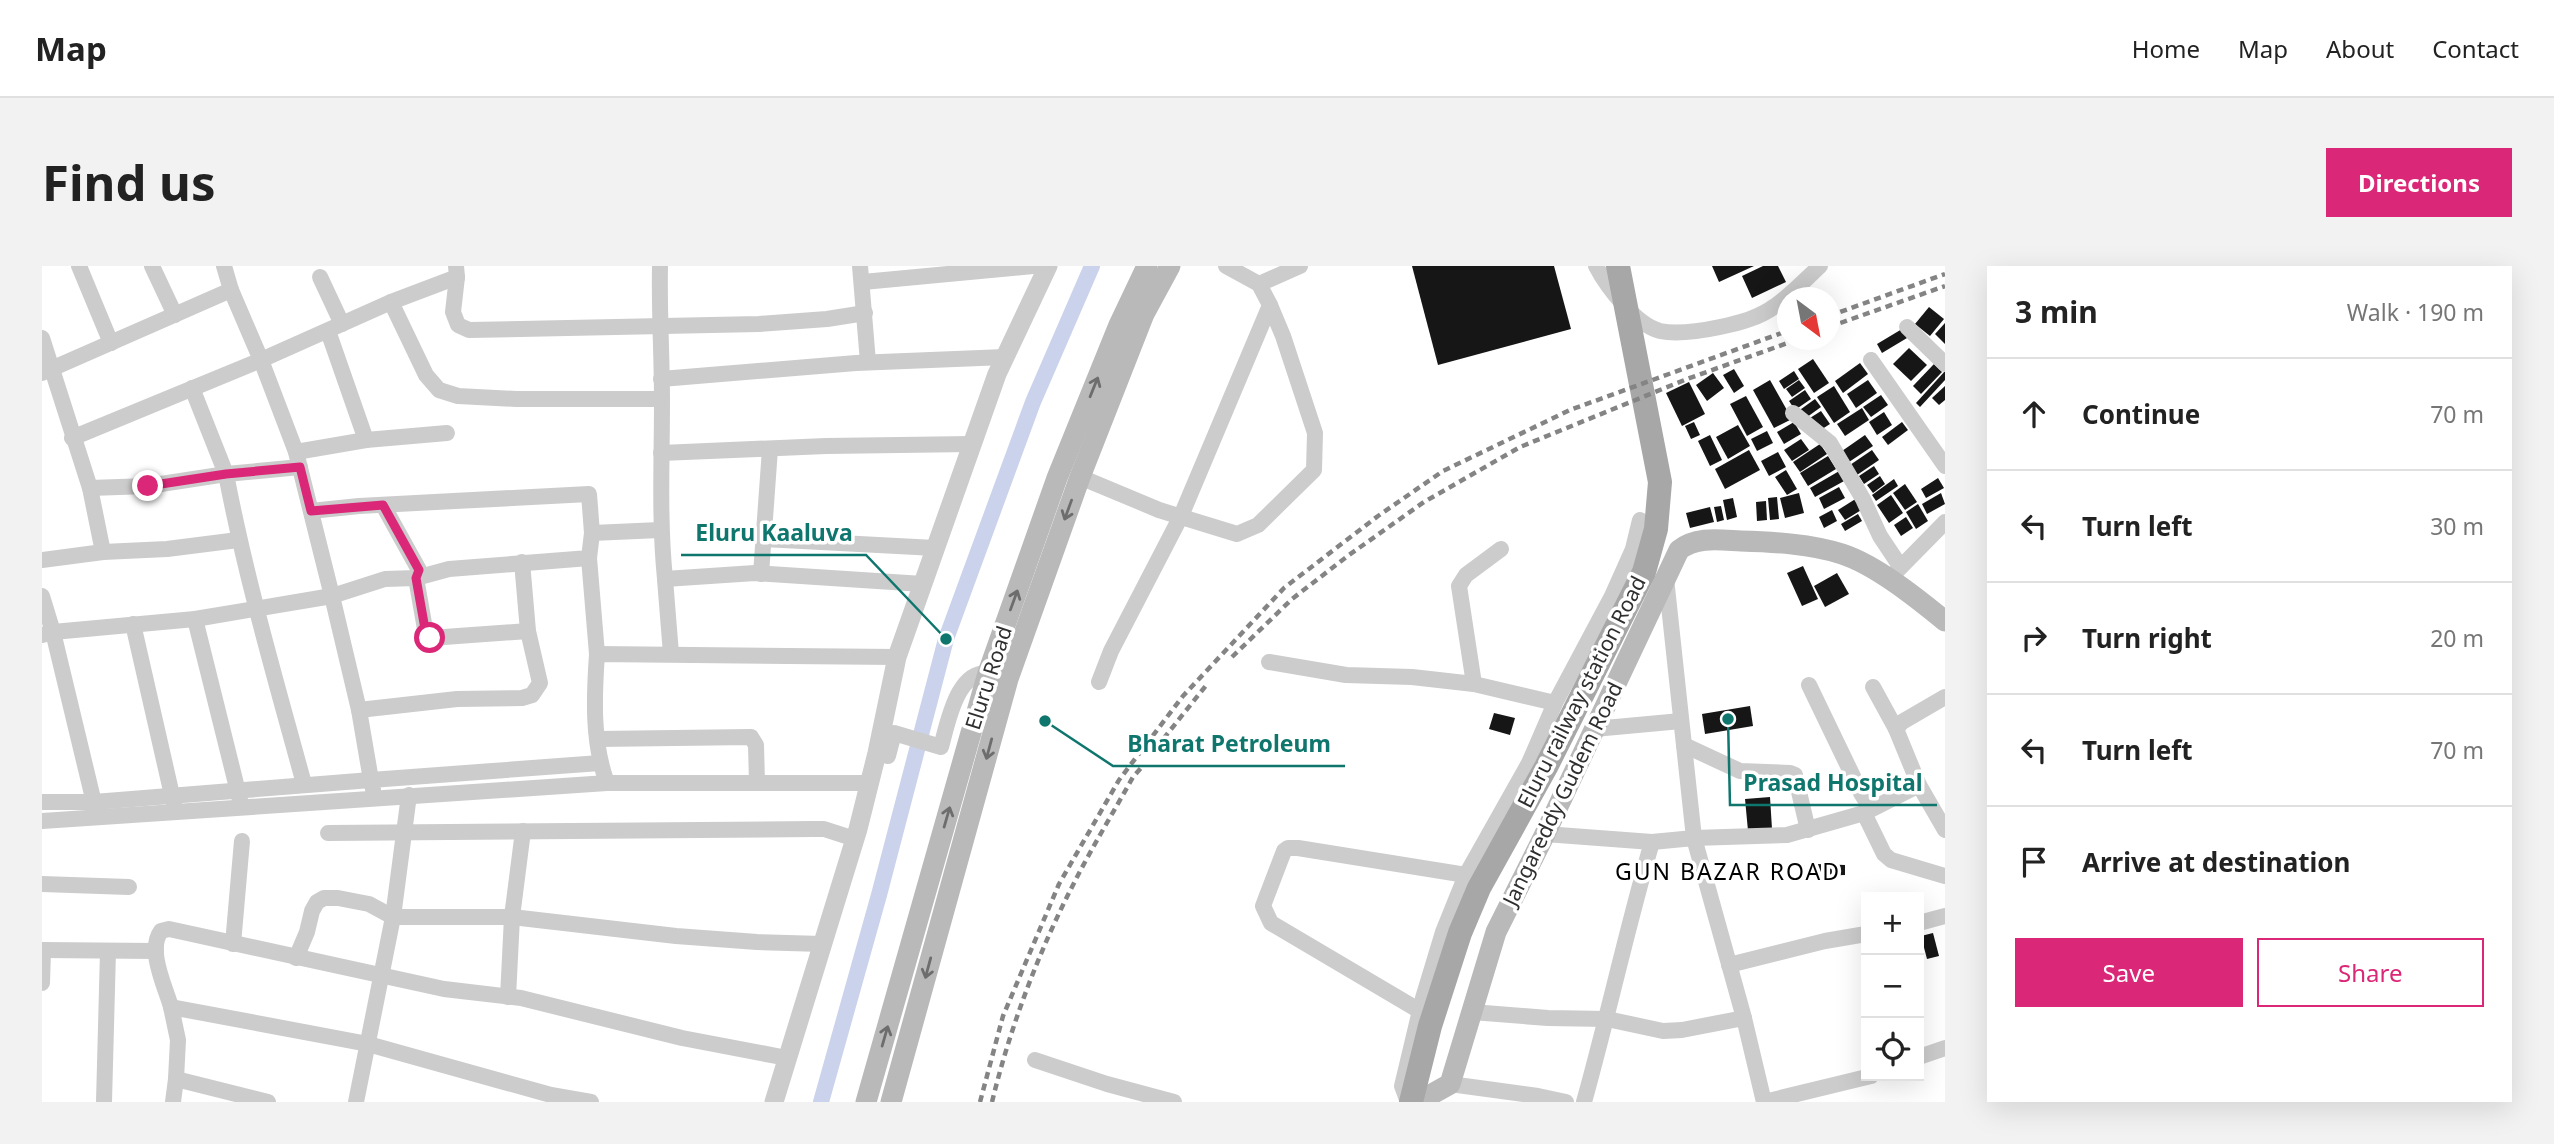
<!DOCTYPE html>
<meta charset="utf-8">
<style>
:root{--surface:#fff;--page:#f2f2f2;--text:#222;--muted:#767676;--line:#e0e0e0;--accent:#db2777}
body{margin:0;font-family:"Noto Sans",sans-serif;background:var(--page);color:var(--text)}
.controls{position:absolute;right:21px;bottom:21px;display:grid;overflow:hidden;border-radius:0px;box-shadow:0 7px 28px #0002}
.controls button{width:63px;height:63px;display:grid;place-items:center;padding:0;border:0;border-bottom:2px solid var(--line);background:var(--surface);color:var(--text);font:35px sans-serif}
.compass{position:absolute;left:1735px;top:21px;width:63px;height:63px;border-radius:50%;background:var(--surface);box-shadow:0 7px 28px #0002;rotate:148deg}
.stop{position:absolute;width:21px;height:21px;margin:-16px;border:5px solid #db2777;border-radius:50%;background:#fff}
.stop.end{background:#db2777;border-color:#fff;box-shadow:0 2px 7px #0008}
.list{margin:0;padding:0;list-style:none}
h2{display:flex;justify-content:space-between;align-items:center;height:91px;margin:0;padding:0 28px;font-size:30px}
h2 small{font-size:23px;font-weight:400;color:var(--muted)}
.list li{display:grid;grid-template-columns:46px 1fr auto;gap:21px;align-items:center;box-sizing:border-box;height:112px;padding:0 28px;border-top:2px solid var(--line)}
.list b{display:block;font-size:26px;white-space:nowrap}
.list em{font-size:23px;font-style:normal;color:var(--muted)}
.actions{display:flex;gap:14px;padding:21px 28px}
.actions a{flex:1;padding:16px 0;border:2px solid var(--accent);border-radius:0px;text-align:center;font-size:24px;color:var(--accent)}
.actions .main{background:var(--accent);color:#fff}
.icon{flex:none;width:38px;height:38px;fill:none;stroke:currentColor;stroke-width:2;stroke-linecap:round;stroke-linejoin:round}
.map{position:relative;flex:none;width:1903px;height:836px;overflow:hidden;border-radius:0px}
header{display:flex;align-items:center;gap:42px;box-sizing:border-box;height:98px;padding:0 35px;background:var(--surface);border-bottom:2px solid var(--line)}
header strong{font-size:33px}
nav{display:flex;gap:38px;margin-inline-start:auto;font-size:24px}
.intro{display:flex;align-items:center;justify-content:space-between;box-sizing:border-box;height:168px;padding:0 42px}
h1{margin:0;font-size:49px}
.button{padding:18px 32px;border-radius:0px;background:var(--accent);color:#fff;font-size:24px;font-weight:700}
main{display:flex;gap:42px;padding:0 42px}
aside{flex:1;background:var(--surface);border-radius:0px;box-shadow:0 7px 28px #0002}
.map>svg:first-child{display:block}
</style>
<header>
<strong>Map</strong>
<nav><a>Home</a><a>Map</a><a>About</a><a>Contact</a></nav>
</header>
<div class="intro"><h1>Find us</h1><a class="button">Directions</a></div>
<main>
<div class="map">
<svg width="1903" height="836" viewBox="0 0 1903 836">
<rect width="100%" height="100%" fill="#fff"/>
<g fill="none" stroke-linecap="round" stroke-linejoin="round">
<!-- canal -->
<polyline stroke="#cad3eb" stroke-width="16" points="779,836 837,629 904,373 991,136 1050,0"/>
</g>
<!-- building -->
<g fill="#161616">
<polygon points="1370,0 1512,0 1529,63 1396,99"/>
<polygon points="1670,0 1712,0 1677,16"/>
<polygon points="1721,0 1736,0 1744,16 1710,32 1700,10"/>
<polygon points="1887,41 1902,53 1888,70 1873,58"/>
<polygon points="1903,57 1903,78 1893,68"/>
<polygon points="1860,63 1865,72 1840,87 1835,78"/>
<polygon points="1867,82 1885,99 1869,115 1851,98"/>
<polygon points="1771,93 1787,117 1772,127 1756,103"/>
<polygon points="1818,97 1826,108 1801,127 1793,115"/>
<polygon points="1892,98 1900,106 1879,128 1871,120"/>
<polygon points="1692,103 1702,120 1692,127 1681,109"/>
<polygon points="1752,105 1757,113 1742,123 1737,115"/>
<polygon points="1903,105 1903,114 1878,141 1874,137"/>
<polygon points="1671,107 1682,122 1665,135 1654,119"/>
<polygon points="1728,114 1750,153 1732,162 1711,124"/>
<polygon points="1757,114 1763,122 1750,131 1744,123"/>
<polygon points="1826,114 1835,127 1814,142 1805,128"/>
<polygon points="1647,116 1663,148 1640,160 1624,127"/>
<polygon points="1792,120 1808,146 1792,157 1775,131"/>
<polygon points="1903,120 1903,134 1897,139 1890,132"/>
<polygon points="1763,124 1769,133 1753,144 1747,135"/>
<polygon points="1839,129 1846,139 1829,151 1821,141"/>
<polygon points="1704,130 1721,161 1705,170 1688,138"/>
<polygon points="1773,133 1779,141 1761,154 1755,146"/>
<polygon points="1820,142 1827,154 1803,170 1795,158"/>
<polygon points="1779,145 1788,158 1777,165 1768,152"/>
<polygon points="1842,146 1850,159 1835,169 1827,156"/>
<polygon points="1652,156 1658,169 1649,173 1643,160"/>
<polygon points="1752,156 1759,168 1742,178 1735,166"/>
<polygon points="1860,156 1866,164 1846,179 1840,171"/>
<polygon points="1696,159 1708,180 1686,193 1674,171"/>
<polygon points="1725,165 1731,177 1715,185 1709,173"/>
<polygon points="1668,169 1680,194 1668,200 1656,175"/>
<polygon points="1823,169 1831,180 1807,196 1800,185"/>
<polygon points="1759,173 1767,184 1750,195 1742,184"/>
<polygon points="1778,178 1785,188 1758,206 1751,196"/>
<polygon points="1707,184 1718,204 1683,223 1673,203"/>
<polygon points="1830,184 1837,194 1815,209 1808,199"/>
<polygon points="1736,186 1744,201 1727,210 1719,195"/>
<polygon points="1786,190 1794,203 1766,220 1758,207"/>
<polygon points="1832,200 1837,208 1822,218 1817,210"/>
<polygon points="1744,204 1755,223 1745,229 1733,211"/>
<polygon points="1799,204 1804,214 1773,231 1768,222"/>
<polygon points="1838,210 1843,218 1831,227 1825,219"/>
<polygon points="1896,212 1902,222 1884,232 1879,223"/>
<polygon points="1852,213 1856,220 1834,235 1830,229"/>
<polygon points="1863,218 1875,236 1863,244 1851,227"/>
<polygon points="1797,221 1803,232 1782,243 1777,232"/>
<polygon points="1757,227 1762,247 1743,252 1738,232"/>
<polygon points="1899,227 1903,238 1885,248 1880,238"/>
<polygon points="1849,229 1861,247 1847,257 1835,239"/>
<polygon points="1735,231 1737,253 1728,254 1726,232"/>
<polygon points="1691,232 1695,251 1685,254 1681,234"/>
<polygon points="1815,232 1821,243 1803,254 1796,244"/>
<polygon points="1724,235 1725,254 1715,255 1714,236"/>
<polygon points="1876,238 1886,255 1874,263 1864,246"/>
<polygon points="1679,240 1682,254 1675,256 1672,241"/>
<polygon points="1668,241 1672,256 1648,262 1644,247"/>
<polygon points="1790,244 1795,255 1782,262 1777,251"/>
<polygon points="1816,248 1820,255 1803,265 1799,258"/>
<polygon points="1864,251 1871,262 1859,270 1852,259"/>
<polygon points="1761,300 1776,333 1760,340 1745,307"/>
<polygon points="1795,307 1807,328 1783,341 1772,320"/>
<polygon points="1708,440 1711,460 1663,468 1660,448"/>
<polygon points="1452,447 1473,452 1468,469 1447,463"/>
<polygon points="1728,531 1730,563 1706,565 1703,533"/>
<polygon points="1775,598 1803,599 1803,609 1773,610"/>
<polygon points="1891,667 1897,690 1885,693 1879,670"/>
</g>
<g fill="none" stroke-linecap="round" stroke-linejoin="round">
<!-- minor -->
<g stroke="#ccc" stroke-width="16">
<polyline points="37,0 69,77"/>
<polyline points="110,0 133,49"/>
<path d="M618,0C617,45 620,90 620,135C620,195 617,253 623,313L713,307L881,318"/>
<polyline points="818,0 826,96"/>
<path d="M1554,0C1565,21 1594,59 1618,65C1636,69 1659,65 1678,61C1697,57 1717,52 1733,40C1749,29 1764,13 1778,0"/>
<polyline points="278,11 300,58"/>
<polyline points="415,11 411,46 416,59 427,64 717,58 785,53 823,47"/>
<polyline points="821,16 991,0"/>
<polyline points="1217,18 1258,0"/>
<polyline points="349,36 384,109 397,124 416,130 474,133 620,133"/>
<polyline points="1865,61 1903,98"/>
<polyline points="0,72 48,222 61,286 0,294"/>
<polyline points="1829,94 1903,200"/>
<polyline points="0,107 189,24 182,0"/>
<polyline points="619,113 814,97 963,91"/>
<polyline points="1751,147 1788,177 1821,233 1838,270 1858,300"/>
<polyline points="30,172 219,94 189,24"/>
<polyline points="324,174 405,167"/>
<polyline points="254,186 324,174 286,65"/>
<polyline points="619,187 784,180 930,178"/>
<path d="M258,201L184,208C204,313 234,415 262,518"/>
<polyline points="1038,211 1117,244 1195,268 1216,259 1272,204 1273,167 1241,70 1228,39"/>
<polyline points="48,222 106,220 184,208 150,122"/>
<polyline points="341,239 377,304 374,312 383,363 388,372 486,365"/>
<polyline points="269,245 317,240 547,228 550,267"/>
<polyline points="722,273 893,282"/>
<polyline points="1459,283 1424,309 1417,320 1432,418 1513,437"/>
<polyline points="61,286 125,283 196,274"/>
<polyline points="547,292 555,388"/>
<polyline points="1853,307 1903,256"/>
<polyline points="719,308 728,183"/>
<polyline points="1624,312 1652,572 1745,569 1822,547 1842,588 1849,594 1903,610"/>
<polyline points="623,313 629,388"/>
<polyline points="0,330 11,366 54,545"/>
<polyline points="153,353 198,534"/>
<polyline points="91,358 132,538"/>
<polyline points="0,369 11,366 153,353 290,330 254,186 219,94 349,36 415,11 414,0"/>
<polyline points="1227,396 1304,409 1370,411 1432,418"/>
<polyline points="1057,416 1069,385 1139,250 1228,39 1217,18 1184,0"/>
<polyline points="1767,419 1819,527 1829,543"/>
<polyline points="1831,421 1854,463"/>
<polyline points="1903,431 1860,456 1854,463 1877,519 1903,564"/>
<polyline points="317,444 415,433 480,432 490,429 498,417 486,365 480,296"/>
<polyline points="1552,463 1639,455"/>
<polyline points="556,473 709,471 714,479 715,517"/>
<polyline points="1642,479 1698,505 1748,507 1753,509 1766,564"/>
<path d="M835,487L846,490L852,467L899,481C906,456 916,397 953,409"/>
<path d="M565,517C550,476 552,431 555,388L855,391"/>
<polyline points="331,523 329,514 558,497"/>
<polyline points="0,536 52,536 329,514 317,444 290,330 343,313 374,312 407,303 547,292 550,267 618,264"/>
<polyline points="1822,547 1877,519"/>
<polyline points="0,555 565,517 826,517"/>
<polyline points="286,567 771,563 782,563 813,573"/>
<polyline points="1503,568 1610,576 1652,572 1702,752"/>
<polyline points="0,618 87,621"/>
<polyline points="1877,657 1903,650"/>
<polyline points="191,678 200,575"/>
<polyline points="0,684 114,685"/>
<polyline points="254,692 265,666 270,645 275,636 282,632 296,632 327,638 351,651 470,651 481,565"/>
<polyline points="1687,699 1783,675 1824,668"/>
<polyline points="0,717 1,684"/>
<polyline points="466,731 470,651 634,670 715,676 780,678"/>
<path d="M129,741C123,720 105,684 119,665L127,663L402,723L479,732L640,772L745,792"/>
<polyline points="1378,745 1229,657 1221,640 1224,632 1242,585 1246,582 1256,582 1424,609"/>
<polyline points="1430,746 1506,752 1565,753 1621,765 1640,764 1702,752 1722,836"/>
<polyline points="1877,791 1903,782"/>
<polyline points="993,794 1065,818 1132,836"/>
<polyline points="134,813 136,774 129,741 326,778 509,829 549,836"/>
<polyline points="1408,818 1496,830 1524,836"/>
<polyline points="62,836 66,685"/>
<polyline points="131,836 134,813 226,836"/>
<polyline points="314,836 351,651 367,529"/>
<polyline points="1366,836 1360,820 1381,732 1401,666 1424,609 1487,497 1513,437 1570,330 1591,283 1598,254"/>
<path d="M1542,836C1566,750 1585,662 1610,576"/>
<polyline points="1722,836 1829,810"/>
</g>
<!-- tertiary -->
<polyline stroke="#ccc" stroke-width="19" points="732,836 816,563 835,487 855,391 955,108 1006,0"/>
<!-- secondary -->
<g stroke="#b9b9b9" stroke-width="21">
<polyline points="824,836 946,407 1015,212 1077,59 1105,0"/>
<polyline points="849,836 966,413 1038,211 1102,48 1128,0"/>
<path d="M1376,836L1408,818L1454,666L1503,568L1637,284C1655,270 1678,274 1699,275C1732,276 1769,278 1800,288C1834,299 1876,333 1903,355"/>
</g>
<!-- primary -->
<polyline stroke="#a7a7a7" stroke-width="24" points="1369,836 1388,760 1418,667 1437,622 1504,501 1602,306 1614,263 1618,216 1576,0"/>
<!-- rail -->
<g stroke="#848484" stroke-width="4.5" stroke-dasharray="7 5" stroke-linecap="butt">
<polyline points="1787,50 1903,8"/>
<polyline points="1787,61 1903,20"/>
<polyline points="1190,391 1250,333 1307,289 1382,236 1478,181 1645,113 1754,74"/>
<polyline points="1114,482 1166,417"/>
<polyline points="938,836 961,750 1017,618 1077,514 1141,430 1242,322 1336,250 1401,205 1528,144 1745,65"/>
<path d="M950,836C968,762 996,687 1031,619C1049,583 1071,547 1091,511L1099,502"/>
</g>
</g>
<!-- one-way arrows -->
<defs><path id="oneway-shaft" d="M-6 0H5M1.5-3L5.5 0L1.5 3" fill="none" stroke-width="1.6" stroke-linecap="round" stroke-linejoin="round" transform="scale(1.75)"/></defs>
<g stroke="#6d6d6d">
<use href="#oneway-shaft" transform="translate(1052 121) rotate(-68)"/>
<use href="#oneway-shaft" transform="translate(1026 244) rotate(110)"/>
<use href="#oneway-shaft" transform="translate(972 334) rotate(-70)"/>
<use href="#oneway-shaft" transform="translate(947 483) rotate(105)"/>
<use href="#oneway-shaft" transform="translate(905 551) rotate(-74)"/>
<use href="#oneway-shaft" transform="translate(886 702) rotate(105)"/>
<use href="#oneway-shaft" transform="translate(843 770) rotate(-74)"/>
</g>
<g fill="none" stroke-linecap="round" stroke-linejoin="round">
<!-- route -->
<polyline stroke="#db2777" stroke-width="9" points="106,220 184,208 258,201 269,245 341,239 377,304 374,312 383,363 388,372"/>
</g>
<g text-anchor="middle" stroke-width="7" stroke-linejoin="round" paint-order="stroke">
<!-- street labels -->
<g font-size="21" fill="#2f2f2f" stroke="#fff">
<text transform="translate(947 412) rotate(-72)" y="7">Eluru Road</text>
<text transform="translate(1540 426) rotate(-63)" y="7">Eluru railway station Road</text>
<text transform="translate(1521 528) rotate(-64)" y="7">Jangareddy Gudem Road</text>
</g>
<!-- neighbourhood labels -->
<g font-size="23" letter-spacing="2" fill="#000" stroke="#fff">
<text x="1686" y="614">GUN BAZAR ROAD</text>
</g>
</g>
<!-- callouts -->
<path fill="none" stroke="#0f766e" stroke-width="2.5" d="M904 373L824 289H639M1003 455L1071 500H1303M1686 453L1688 539H1895"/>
<g fill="#0f766e" stroke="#fff" stroke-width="2.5">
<circle cx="904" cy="373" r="7"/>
<circle cx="1003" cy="455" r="7"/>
<circle cx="1686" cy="453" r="7"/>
</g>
<g font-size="23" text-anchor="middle" font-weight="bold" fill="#0f766e" stroke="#fff" stroke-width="7" stroke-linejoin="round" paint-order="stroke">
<text x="732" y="275">Eluru Kaaluva</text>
<text x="1187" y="486">Bharat Petroleum</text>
<text x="1791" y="525">Prasad Hospital</text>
</g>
</svg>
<div class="controls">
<button>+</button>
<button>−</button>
<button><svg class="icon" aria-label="locate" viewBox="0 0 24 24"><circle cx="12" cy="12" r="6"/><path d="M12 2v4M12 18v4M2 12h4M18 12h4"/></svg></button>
</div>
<svg class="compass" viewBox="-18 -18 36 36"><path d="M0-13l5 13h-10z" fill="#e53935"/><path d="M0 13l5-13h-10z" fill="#767676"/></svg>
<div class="stop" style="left:388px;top:372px"></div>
<div class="stop end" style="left:106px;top:220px"></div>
</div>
<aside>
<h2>3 min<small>Walk · 190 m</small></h2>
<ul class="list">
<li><svg class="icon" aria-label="ahead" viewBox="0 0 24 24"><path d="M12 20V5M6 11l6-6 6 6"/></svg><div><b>Continue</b></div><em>70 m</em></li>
<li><svg class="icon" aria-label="left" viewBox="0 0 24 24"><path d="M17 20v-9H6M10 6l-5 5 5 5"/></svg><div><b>Turn left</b></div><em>30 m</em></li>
<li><svg class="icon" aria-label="right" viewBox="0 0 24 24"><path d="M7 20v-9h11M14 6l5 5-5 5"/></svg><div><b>Turn right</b></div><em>20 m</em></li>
<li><svg class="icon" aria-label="left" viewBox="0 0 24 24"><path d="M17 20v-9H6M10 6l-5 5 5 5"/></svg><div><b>Turn left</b></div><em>70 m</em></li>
<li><svg class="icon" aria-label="arrive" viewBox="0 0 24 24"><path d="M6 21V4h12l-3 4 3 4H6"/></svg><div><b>Arrive at destination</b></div></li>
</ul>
<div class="actions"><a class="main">Save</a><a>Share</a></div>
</aside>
</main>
